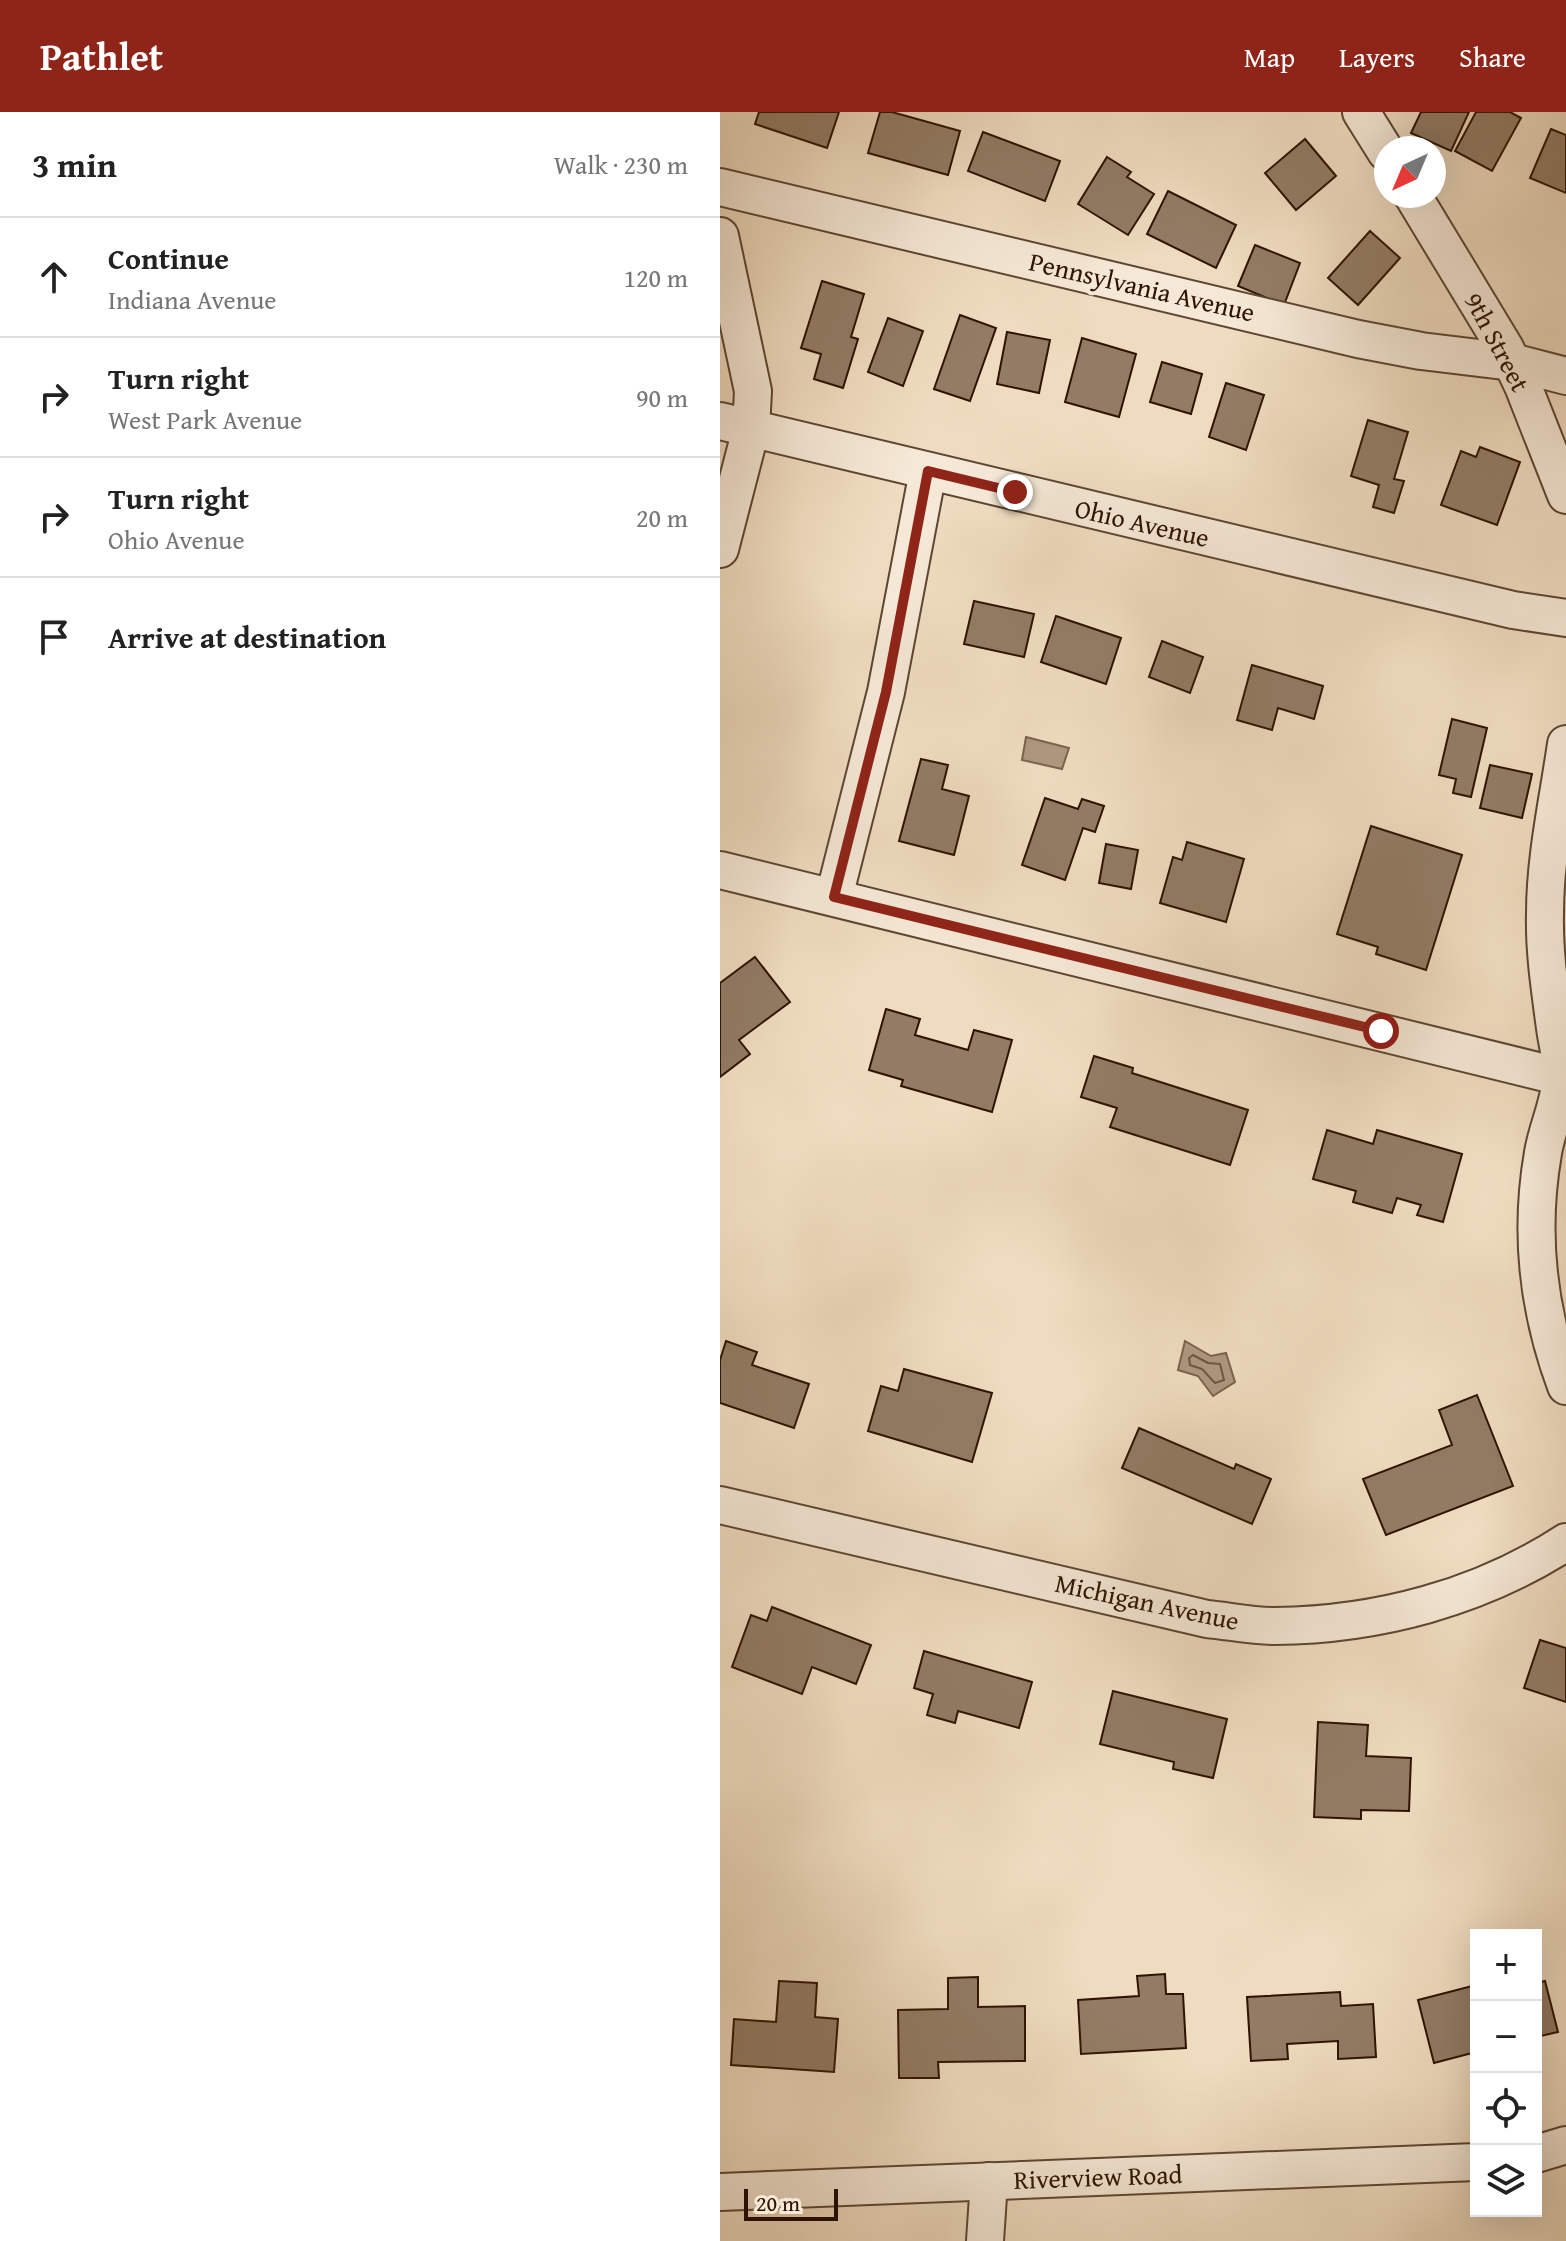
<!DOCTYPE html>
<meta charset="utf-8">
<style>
:root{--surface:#fff;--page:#f2f2f2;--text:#222;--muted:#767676;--line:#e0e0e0;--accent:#8f2418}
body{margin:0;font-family:"Gentium Book Plus",serif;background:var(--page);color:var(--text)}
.controls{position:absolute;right:24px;bottom:24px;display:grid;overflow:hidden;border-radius:0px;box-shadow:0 8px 32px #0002}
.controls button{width:72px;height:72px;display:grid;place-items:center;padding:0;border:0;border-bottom:2px solid var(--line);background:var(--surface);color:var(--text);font:40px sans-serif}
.compass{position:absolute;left:654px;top:24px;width:72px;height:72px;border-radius:50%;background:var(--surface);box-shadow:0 8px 32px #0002;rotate:224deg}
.scale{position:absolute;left:24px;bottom:20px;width:94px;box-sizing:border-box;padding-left:8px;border:4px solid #2e1302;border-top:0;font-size:22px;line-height:28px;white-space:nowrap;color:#2e1302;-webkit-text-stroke:6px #f5e8d6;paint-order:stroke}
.stop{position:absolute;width:24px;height:24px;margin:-18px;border:6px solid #8f2418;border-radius:50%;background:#fff}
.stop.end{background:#8f2418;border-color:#fff;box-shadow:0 2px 8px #0008}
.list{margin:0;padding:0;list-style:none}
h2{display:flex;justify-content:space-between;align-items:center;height:104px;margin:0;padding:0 32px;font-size:34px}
h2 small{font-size:26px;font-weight:400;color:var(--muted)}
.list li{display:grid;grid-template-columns:52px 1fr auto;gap:24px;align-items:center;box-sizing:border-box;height:120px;padding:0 32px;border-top:2px solid var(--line)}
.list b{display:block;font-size:30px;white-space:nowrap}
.list p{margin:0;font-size:26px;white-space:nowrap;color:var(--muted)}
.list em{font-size:26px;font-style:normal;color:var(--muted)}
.icon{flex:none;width:44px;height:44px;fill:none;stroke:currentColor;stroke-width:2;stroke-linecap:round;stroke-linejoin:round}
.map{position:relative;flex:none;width:846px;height:2129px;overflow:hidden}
header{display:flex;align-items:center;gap:48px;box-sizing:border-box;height:112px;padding:0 40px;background:var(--accent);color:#fff}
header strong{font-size:38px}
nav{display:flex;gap:44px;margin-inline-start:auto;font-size:28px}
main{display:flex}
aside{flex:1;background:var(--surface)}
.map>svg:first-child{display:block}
</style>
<header>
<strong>Pathlet</strong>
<nav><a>Map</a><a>Layers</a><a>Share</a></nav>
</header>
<main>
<aside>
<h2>3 min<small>Walk · 230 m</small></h2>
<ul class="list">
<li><svg class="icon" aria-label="ahead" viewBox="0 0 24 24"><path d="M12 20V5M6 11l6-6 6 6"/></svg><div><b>Continue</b><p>Indiana Avenue</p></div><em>120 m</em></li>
<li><svg class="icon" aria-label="right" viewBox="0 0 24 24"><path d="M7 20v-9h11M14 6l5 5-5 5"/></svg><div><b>Turn right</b><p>West Park Avenue</p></div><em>90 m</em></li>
<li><svg class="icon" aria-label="right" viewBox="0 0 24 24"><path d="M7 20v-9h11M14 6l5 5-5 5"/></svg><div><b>Turn right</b><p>Ohio Avenue</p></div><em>20 m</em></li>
<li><svg class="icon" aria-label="arrive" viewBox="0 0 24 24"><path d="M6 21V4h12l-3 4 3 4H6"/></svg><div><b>Arrive at destination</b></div></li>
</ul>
</aside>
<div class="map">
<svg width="846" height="2129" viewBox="0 0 846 2129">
<rect width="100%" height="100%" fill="#efdcc0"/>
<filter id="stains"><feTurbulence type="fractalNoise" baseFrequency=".0025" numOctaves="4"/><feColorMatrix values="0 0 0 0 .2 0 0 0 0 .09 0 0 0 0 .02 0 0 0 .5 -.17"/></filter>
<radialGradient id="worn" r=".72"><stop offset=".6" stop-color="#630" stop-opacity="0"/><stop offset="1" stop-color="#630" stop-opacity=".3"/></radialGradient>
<!-- water -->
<g fill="#ad987f" stroke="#7a634d" stroke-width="2">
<polygon points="306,625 349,636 342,657 302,648"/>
<polygon points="465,1229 491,1244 506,1241 515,1270 493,1284 478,1264 458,1258"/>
</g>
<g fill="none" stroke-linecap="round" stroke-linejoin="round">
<!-- shore -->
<polygon stroke="#6e5640" stroke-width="2" points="473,1243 488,1251 500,1252 504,1268 495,1271 482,1257 470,1253 469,1246"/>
</g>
<!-- building -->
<g fill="#927c65" stroke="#2e1302" stroke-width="2">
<polygon points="39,0 119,0 107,36 35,12"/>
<polygon points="160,0 172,0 240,19 228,63 148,41"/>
<polygon points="701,0 749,0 731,39 691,21"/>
<polygon points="756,0 790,0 801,6 772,59 735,39"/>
<polygon points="831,17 846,23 846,81 810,66"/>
<polygon points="263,20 340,49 325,89 248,59"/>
<polygon points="585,27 616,64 576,98 545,61"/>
<polygon points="387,45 411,60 407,65 434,82 408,123 358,92"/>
<polygon points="448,79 516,113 496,156 427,122"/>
<polygon points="650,119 680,146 638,193 608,166"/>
<polygon points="535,133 580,151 564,193 518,174"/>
<polygon points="102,169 144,182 131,225 138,227 123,276 94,267 101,242 81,236"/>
<polygon points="240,203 276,216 250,289 214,277"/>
<polygon points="168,206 203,219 183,274 148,260"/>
<polygon points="287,220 330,228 319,281 277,272"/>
<polygon points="362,226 416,242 399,305 345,290"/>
<polygon points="442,250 482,262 471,302 430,290"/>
<polygon points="506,271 544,283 526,338 489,325"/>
<polygon points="648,308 688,320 674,367 684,369 674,401 653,395 659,373 631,364"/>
<polygon points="760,335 800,350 777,413 721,393 741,339 756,345"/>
<polygon points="254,489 314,502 304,545 244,532"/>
<polygon points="336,504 401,526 386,572 321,550"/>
<polygon points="442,529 483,545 470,581 429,565"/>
<polygon points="532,553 603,574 594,607 558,596 552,618 517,608"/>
<polygon points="732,607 767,616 751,685 733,681 736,667 719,663"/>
<polygon points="201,647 228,653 222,677 249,684 234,743 179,729"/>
<polygon points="770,653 812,662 802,706 760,696"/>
<polygon points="325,686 358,697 362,687 384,694 375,720 363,716 345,768 302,753"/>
<polygon points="651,714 742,743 706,858 656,842 658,835 617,822"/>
<polygon points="467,730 524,747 506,810 440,791 453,745 462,748"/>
<polygon points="386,732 418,738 411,777 379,771"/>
<polygon points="35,845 70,890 19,928 30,942 0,965 0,871"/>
<polygon points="166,897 200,907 195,923 248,938 254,918 292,928 272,1000 181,974 183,968 149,958"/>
<polygon points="374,944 413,956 412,961 528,998 510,1053 390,1015 397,996 361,985"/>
<polygon points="607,1018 653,1032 657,1018 742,1042 723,1110 697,1103 701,1093 677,1086 672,1101 633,1090 636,1079 593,1067"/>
<polygon points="6,1229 37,1240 32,1253 89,1272 74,1316 0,1291 0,1248"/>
<polygon points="184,1257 272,1281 252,1350 148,1319 161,1274 178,1279"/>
<polygon points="757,1283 793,1374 666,1423 643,1367 732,1333 719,1298"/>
<polygon points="419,1316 514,1357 516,1352 551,1367 532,1412 402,1356"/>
<polygon points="52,1495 151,1533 136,1572 92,1555 82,1582 12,1555 31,1503 47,1509"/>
<polygon points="820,1528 846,1536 846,1590 804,1576"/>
<polygon points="204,1539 312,1570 299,1616 238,1599 235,1611 207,1603 213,1582 194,1576"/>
<polygon points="393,1579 507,1607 493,1666 453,1657 454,1650 380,1632"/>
<polygon points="598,1610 648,1613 646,1644 691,1646 689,1699 641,1698 641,1707 594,1705"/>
<polygon points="445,1862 446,1882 463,1882 466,1936 361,1942 358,1888 419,1884 417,1864"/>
<polygon points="258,1865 258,1895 305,1894 305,1949 218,1950 219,1966 179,1966 178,1898 228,1897 228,1866"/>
<polygon points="59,1869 97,1871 95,1905 118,1907 114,1960 11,1953 14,1907 56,1910"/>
<polygon points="825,1869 838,1920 816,1925 816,1871"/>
<polygon points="756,1873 756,1940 714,1951 698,1888"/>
<polygon points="620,1880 621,1894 653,1892 656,1945 618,1947 618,1929 567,1932 568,1947 531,1949 527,1885"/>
</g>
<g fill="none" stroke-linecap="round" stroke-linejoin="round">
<defs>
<g id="minor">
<polyline points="641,0 666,40"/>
<polyline points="0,75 638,227 701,239 792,250 846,264"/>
<polyline points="693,84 785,236 803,274 846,383"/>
<polyline points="0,124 33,279 31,317 0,437"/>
<polyline points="0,309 793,498 846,506"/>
<path d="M846,632C838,688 825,745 825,801C824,840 830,878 835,916C837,931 842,949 841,965C840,990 827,1016 823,1041C809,1121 818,1199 846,1274"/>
<polyline points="0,758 846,966"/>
<polyline points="114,785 166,580 208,359"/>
<path d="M0,1393L487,1507C509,1509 532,1514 555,1514C657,1513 760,1486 846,1430"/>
<polyline points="816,2042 846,2033"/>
<polyline points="0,2080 756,2050"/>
<polyline points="265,2129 269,2069"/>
</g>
</defs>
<!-- minor casing -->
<use href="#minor" stroke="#5e4532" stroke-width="40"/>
<!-- minor -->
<use href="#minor" stroke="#f5e8d6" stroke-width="36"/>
</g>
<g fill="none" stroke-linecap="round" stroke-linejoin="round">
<!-- route -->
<polyline stroke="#8f2418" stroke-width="10" points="295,380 208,359 166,580 114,785 661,919"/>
</g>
<g text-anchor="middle" stroke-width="8" stroke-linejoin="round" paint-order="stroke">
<!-- street labels -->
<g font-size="26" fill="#2e1302" stroke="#f5e8d6">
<text transform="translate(422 175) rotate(13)" y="9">Pennsylvania Avenue</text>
<text transform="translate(777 230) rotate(62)" y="9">9th Street</text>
<text transform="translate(422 411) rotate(13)" y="9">Ohio Avenue</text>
<text transform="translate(427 1490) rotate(12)" y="9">Michigan Avenue</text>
<text transform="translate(378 2065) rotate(-2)" y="9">Riverview Road</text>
</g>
</g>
<rect width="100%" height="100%" filter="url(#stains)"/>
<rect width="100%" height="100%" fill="url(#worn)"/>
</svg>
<div class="controls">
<button>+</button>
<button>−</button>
<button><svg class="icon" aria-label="locate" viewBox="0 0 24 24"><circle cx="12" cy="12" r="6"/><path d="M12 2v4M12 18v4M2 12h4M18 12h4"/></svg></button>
<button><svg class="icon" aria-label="layers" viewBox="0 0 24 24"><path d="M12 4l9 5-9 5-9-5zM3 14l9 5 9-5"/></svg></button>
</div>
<svg class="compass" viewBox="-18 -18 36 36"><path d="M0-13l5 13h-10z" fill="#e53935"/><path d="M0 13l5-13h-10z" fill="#767676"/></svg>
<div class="scale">20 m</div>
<div class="stop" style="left:661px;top:919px"></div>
<div class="stop end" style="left:295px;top:380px"></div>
</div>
</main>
